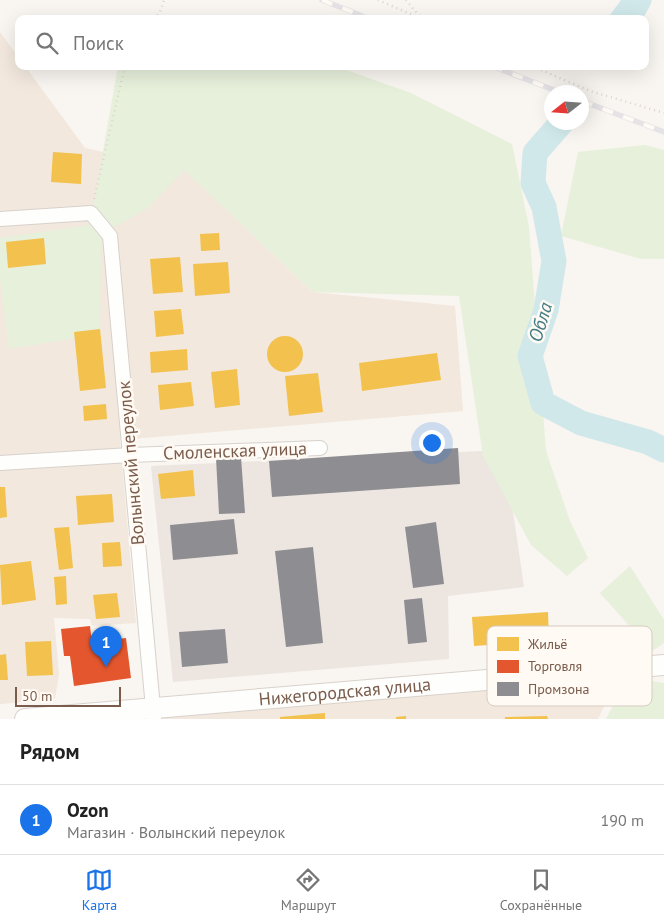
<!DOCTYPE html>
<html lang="ru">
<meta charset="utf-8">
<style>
:root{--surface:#fff;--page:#f6f6f6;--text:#222;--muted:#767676;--line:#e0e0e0;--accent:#1a73e8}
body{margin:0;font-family:"PT Sans",sans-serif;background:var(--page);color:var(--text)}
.compass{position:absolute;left:544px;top:85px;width:45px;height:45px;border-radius:50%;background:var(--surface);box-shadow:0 5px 20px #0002;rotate:253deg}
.scale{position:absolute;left:15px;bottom:12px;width:106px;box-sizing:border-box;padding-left:5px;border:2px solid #7a5c4d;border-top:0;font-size:14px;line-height:18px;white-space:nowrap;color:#7a5c4d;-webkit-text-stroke:4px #fffaf3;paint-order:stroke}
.you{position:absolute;left:431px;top:442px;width:18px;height:18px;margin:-12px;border:4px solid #fff;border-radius:50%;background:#1a73e8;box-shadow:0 0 0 8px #1a73e833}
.badge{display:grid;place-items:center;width:32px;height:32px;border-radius:50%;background:var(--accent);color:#fff;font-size:16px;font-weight:700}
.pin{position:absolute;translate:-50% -41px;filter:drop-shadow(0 1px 2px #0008)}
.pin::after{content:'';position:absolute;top:26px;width:18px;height:15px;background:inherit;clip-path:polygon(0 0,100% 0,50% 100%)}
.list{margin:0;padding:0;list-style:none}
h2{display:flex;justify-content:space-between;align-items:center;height:65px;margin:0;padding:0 20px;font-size:21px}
h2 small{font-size:16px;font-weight:400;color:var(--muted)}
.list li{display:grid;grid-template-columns:32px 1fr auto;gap:15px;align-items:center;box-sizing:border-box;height:70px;padding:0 20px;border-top:1px solid var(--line)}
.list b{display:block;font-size:19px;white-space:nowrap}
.list p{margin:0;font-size:16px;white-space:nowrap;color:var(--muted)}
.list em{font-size:16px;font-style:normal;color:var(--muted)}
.icon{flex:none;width:28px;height:28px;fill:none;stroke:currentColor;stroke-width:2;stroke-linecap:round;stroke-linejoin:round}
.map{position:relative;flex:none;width:664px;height:719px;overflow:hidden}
.search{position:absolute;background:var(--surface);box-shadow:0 5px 20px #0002;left:15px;right:15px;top:15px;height:55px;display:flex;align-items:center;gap:12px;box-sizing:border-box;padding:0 18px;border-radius:10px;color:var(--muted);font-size:19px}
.sheet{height:135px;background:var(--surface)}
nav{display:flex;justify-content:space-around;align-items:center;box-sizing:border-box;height:70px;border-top:1px solid var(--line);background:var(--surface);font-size:14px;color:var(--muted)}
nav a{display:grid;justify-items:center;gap:2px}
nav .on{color:var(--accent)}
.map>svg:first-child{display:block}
</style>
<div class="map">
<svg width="664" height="719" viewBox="0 0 664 719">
<rect width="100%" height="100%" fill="#f9f5f0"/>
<!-- residential -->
<g fill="#f2e8de">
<polygon points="0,32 19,58 19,66 25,66 85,148 184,169 313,292 455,306 463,411 120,440 136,623 92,626 90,619 54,618 59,674 55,699 0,704"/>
<polygon points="619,676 598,719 70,719"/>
</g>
<!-- industrial -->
<polygon fill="#ede5e0" points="504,450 524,587 448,596 449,659 173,682 151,466"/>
<!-- green -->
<g fill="#e7f0db">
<polygon points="118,66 335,66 411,93 512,144 529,227 546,451 570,521 588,558 567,576 531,545 483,456 459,296 313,292 184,170 149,207 101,235 100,334 9,349 0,278 0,238 90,225"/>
<polygon points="645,145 664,150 664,259 641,259 561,236 578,152"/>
<polygon points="630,566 664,620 664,643 652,651 600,593"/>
<polygon points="628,677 664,683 664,719 606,719"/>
</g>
<!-- water -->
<polygon fill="#d0e8ea" points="621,0 639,0 628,19 607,19"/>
<!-- homes -->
<g fill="#f2c14e">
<polygon points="53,152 82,154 81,184 51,182"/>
<polygon points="219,233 220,250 201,251 200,234"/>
<polygon points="44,238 46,264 8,268 6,242"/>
<polygon points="180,257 183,292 153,294 150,259"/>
<polygon points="228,262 230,293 195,296 193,264"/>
<polygon points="181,309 184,334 156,337 154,311"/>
<polygon points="100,329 106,388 80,391 74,332"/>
<circle cx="285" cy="354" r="18"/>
<polygon points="187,349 188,370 151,373 150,352"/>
<polygon points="437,353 441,380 362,391 359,363"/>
<polygon points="237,369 240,405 215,408 211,372"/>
<polygon points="318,373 323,412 289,416 285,376"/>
<polygon points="191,382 194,406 160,410 158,385"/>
<polygon points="106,404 107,419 84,421 83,406"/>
<polygon points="193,470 195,496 161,499 158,474"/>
<polygon points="0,487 5,487 7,517 0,518"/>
<polygon points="112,494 114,522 78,525 76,496"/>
<polygon points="69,527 73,568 59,570 54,528"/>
<polygon points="120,542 122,566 103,567 102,543"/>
<polygon points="31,561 36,600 2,605 0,565"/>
<polygon points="66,576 67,604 56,605 54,577"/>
<polygon points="117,593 120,617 96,619 93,595"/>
<polygon points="548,612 549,641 474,646 472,617"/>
<polygon points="51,641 53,675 27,676 25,642"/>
<polygon points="6,654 8,680 0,680 0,655"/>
<polygon points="325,713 325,719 280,719 280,717"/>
<polygon points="406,716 406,719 396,719 396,717"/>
<polygon points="547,716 548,719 505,719 505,717"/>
</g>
<!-- shops -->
<polygon fill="#e4572e" points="90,626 92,642 126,638 131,678 74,686 70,656 64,656 61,629"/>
<!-- industry -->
<g fill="#8d8d92">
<polygon points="458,448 460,484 272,497 269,461"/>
<polygon points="241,457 245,513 219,514 216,458"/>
<polygon points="234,519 238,554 173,560 170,525"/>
<polygon points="436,522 444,584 413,588 405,527"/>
<polygon points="313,547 323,643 286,647 275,551"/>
<polygon points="422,598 427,642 408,644 404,600"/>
<polygon points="225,629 228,663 182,667 179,632"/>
</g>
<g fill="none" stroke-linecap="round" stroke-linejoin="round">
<!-- river -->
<g stroke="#d0e8ea" stroke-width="25">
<polyline points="628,19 639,0"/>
<polyline points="562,122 535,153 533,183 544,207 554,261 546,310 530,356 543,403 581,423 648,442 664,450"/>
</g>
<defs>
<g id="street">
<polyline points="0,219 91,213 110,236 154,719"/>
<polyline points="0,463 130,455 320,448"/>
</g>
<g id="secondary">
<path id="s1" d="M25,719C238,703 451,681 664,665"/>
</g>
</defs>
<!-- street casing -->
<use href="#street" stroke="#d7d1cb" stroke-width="16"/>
<!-- secondary casing -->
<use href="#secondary" stroke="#d9d2cb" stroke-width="22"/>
<!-- path -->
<g stroke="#dcd5d0" stroke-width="2.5" stroke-dasharray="1 4" stroke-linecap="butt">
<polyline points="378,0 422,19"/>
<polyline points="406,0 421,18"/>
<polyline points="154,19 160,12 164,0"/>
<polyline points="532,66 590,91 664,113"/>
<polyline points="94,199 125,66"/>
</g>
<!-- street -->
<use href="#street" stroke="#fefefd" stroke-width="14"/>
<!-- secondary -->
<use href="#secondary" stroke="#fefefd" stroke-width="20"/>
<defs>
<g id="rail">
<polyline points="322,0 370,19"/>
<polyline points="492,66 559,92"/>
<polyline points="582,101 664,132"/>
</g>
</defs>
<!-- rail casing -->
<use href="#rail" stroke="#e6e3e7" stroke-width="5.5"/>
<!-- rail -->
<use href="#rail" stroke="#fffaf3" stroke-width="4" stroke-dasharray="11" stroke-linecap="butt"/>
</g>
<g text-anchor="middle" stroke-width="5" stroke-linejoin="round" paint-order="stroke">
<!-- street labels -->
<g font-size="18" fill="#7a5c4d" stroke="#fffaf3">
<text transform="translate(235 451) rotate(-2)" y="6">Смоленская улица</text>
<text transform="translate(131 463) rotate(-95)" y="6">Волынский переулок</text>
<text dy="6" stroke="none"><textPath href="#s1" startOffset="321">Нижегородская улица</textPath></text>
</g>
<!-- water labels -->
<g font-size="19" font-style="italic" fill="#437c86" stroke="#fffaf3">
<text transform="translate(540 322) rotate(-73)" y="7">Обла</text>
</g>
</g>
<!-- legend -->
<rect x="487" y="626" width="165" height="80" rx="8" fill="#fffaf3" stroke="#d7cbc1" stroke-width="1"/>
<rect x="497" y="637" width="22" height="14" fill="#f2c14e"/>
<rect x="497" y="660" width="22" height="13" fill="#e4572e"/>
<rect x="497" y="682" width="22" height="14" fill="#8d8d92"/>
<g font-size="14" fill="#7a5c4d">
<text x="528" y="649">Жильё</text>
<text x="528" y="671">Торговля</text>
<text x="528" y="694">Промзона</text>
</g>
</svg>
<svg class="compass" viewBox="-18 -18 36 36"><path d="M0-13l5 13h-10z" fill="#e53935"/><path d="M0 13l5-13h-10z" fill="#767676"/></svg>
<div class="scale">50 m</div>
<div class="you"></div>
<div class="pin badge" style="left:106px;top:667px">1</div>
<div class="search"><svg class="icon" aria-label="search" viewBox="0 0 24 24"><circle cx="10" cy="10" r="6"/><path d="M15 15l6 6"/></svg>Поиск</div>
</div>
<section class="sheet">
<h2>Рядом<small></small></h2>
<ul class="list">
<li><span class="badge">1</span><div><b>Ozon</b><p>Магазин · Волынский переулок</p></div><em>190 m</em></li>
</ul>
</section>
<nav>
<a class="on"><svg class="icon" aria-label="map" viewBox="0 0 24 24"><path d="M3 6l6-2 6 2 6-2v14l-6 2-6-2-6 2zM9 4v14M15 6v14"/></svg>Карта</a>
<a><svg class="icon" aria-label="directions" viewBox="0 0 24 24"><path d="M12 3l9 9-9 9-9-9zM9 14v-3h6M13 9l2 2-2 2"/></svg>Маршрут</a>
<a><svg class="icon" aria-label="saved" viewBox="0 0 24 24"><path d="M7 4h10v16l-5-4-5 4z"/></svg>Сохранённые</a>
</nav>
